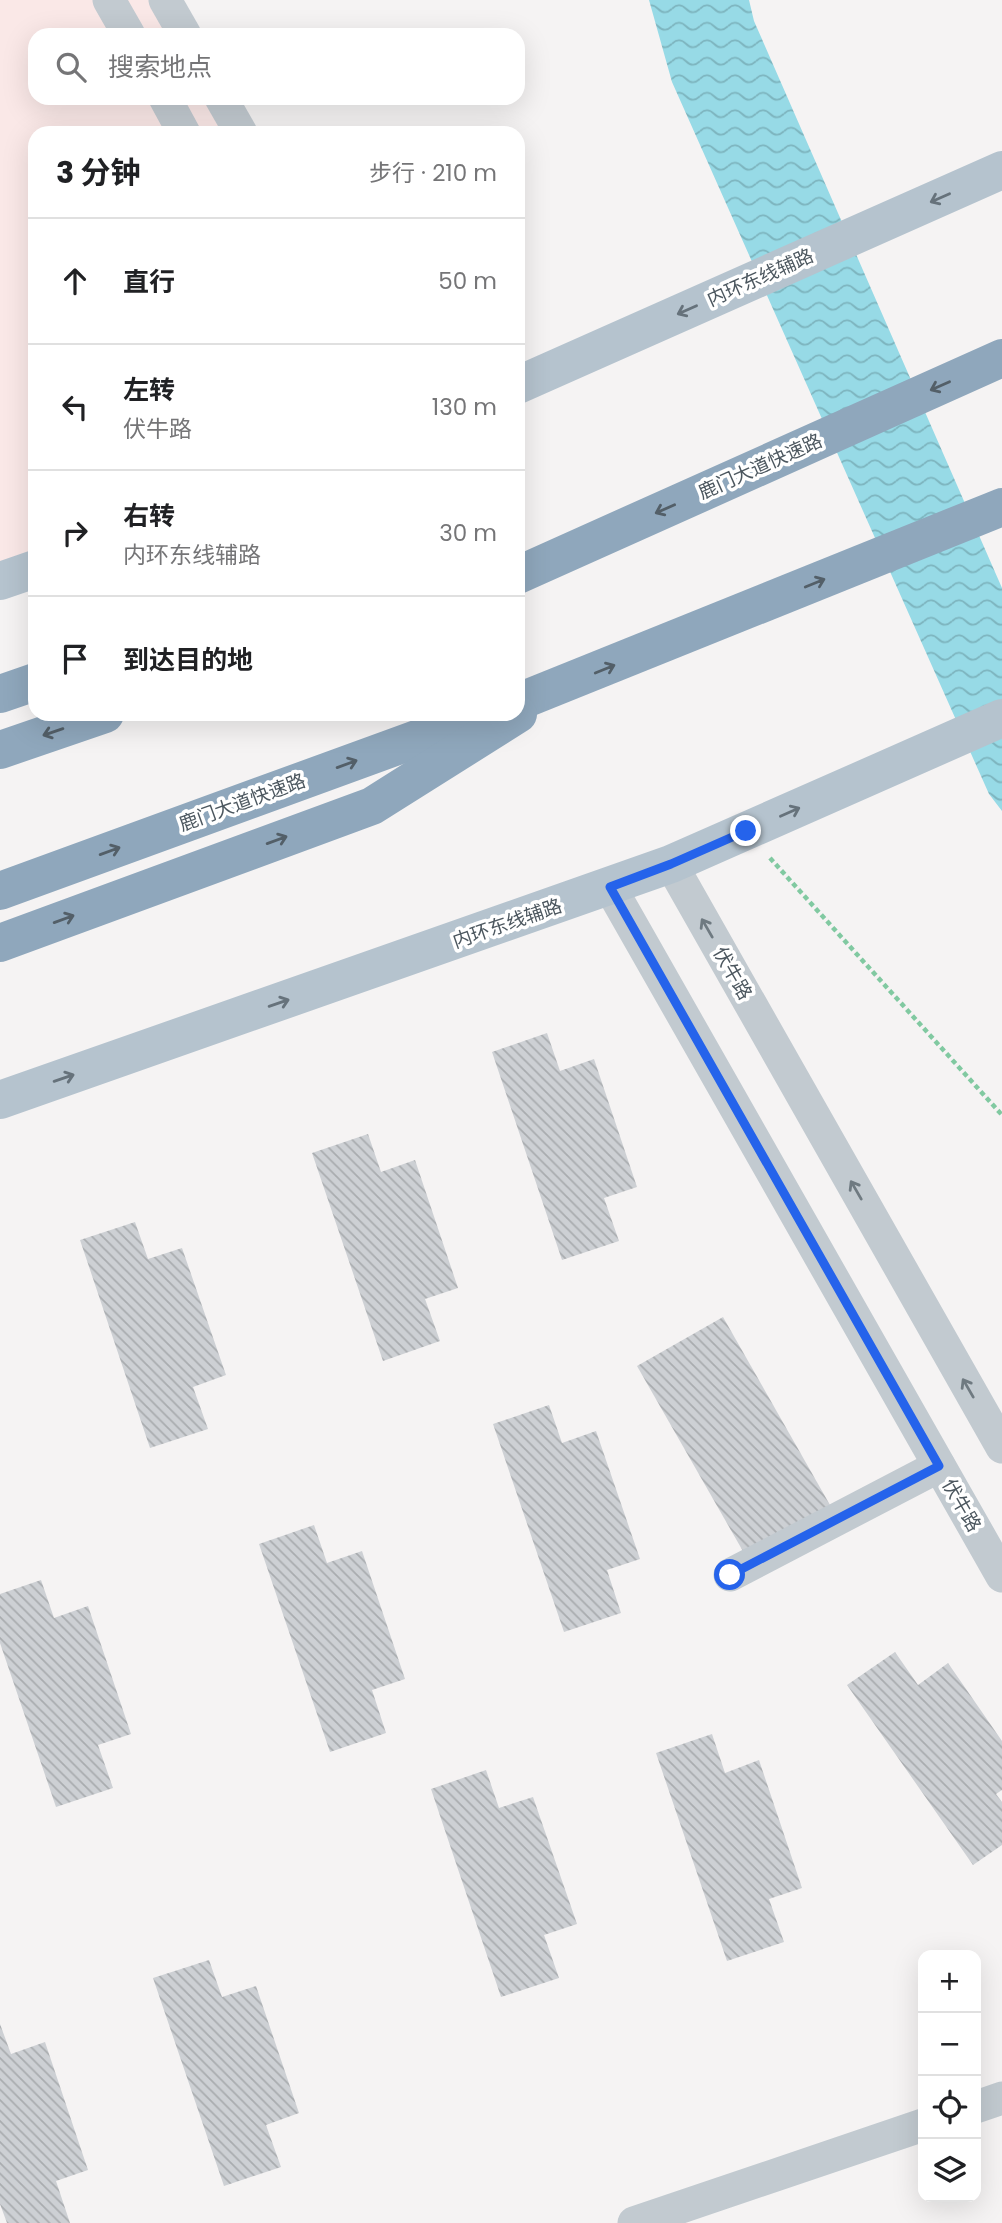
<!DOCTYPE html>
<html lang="zh">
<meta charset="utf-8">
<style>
:root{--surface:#fff;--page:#f2f2f2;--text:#202124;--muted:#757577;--line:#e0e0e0}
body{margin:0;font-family:Poppins,"Noto Sans SC",sans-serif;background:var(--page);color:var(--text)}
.controls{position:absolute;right:21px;bottom:21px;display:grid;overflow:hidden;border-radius:14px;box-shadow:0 7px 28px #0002}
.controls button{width:63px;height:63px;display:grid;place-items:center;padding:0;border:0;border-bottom:2px solid var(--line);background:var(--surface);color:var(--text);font:35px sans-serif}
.stop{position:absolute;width:21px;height:21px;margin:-16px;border:5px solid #2563eb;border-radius:50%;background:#fff}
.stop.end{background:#2563eb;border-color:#fff;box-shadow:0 2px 7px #0008}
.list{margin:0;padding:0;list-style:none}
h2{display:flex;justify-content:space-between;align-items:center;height:91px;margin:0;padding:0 28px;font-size:30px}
h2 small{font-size:23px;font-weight:400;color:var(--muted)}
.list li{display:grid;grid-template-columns:46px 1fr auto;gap:21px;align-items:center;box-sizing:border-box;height:126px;padding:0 28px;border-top:2px solid var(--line)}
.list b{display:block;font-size:26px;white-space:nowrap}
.list p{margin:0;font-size:23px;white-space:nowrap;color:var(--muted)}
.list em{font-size:23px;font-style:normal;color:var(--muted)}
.icon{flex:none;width:38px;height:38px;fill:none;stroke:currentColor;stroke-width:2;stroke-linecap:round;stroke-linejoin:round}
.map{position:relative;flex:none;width:1002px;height:2223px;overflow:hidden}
.search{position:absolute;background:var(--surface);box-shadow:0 7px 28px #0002;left:28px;top:28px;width:497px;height:77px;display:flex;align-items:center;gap:18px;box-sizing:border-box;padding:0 24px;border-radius:21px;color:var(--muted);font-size:26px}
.panel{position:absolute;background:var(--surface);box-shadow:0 7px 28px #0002;left:28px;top:126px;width:497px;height:595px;border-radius:21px}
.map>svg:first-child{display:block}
</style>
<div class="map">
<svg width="1002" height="2223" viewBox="0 0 1002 2223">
<defs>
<pattern id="water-waves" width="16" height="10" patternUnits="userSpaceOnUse" patternTransform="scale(1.75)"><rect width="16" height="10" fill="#97dae6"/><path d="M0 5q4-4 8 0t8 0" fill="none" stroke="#7db4be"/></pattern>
<pattern id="building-back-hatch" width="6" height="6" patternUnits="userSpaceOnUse" patternTransform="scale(1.75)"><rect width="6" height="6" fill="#cdd0d4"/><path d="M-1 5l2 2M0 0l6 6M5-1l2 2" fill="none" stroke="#a9acaf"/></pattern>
</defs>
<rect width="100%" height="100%" fill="#f5f3f3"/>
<!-- medical -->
<polygon fill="#fae8e7" points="0,0 165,0 185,35 35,35 35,98 221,98 241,133 35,133 35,569 0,581"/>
<!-- water -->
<polygon fill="url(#water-waves)" points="649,0 749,0 754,21 1002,588 1002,811 989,794 672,82"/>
<!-- building -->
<g fill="url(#building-back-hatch)">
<polygon points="547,1033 560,1071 594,1059 637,1187 604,1198 619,1241 562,1260 492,1052"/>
<polygon points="368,1134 381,1172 415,1160 458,1288 425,1299 440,1341 383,1361 312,1153"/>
<polygon points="135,1222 148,1259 182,1248 226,1375 193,1387 208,1429 150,1448 80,1240"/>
<polygon points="723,1317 830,1505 744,1553 637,1366"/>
<polygon points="549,1405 562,1443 596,1431 640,1559 607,1570 621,1613 564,1632 493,1424"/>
<polygon points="314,1525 327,1563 362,1551 405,1679 372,1690 386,1733 330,1752 259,1544"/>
<polygon points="41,1580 54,1618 88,1606 131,1734 98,1745 113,1788 56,1807 0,1643 0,1594"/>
<polygon points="895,1652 918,1685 948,1663 1002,1741 1002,1790 996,1794 1002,1802 1002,1845 973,1865 847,1685"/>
<polygon points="712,1734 725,1773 759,1760 802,1888 769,1899 784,1942 727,1961 656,1753"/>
<polygon points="486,1770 499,1808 533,1797 577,1924 544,1935 559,1978 501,1997 431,1789"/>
<polygon points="209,1960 222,1997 256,1986 299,2113 266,2125 281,2167 224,2186 153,1978"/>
<polygon points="0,2024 11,2054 45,2042 88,2170 56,2181 70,2223 7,2223 0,2204"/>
</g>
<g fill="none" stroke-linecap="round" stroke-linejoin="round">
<!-- path -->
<polyline stroke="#81c9a1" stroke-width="4.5" stroke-dasharray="5 3.5" stroke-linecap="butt" points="770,858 1002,1115"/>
<!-- minor -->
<g stroke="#c2cad0" stroke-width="33">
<polyline points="109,0 129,35"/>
<polyline points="165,0 185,35"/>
<polyline points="165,98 184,133"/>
<polyline points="221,98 241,133"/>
<polyline points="671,864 1002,1447"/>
<polyline points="610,887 1002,1576"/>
<polyline points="730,1575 939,1466"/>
<polyline points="976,2107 1002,2098"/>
<polyline points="634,2223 923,2125"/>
</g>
<!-- major -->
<g stroke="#b5c3ce" stroke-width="38">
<polyline points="518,385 1002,170"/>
<polyline points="0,581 35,569"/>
<polyline points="0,1100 671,864 1002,718"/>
</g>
<!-- highway -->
<g stroke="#8fa7bc" stroke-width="38">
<polyline points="518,575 1002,358"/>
<polyline points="0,694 35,682"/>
<polyline points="518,702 1002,507"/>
<polyline points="0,750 105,714"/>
<polyline points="0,891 485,714"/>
<polyline points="0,943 372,806 518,714"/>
</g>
</g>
<!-- one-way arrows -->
<defs><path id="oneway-shaft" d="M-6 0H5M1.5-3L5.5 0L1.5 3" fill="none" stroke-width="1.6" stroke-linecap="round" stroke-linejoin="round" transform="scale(1.75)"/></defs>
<g stroke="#66727b">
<use href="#oneway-shaft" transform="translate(940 198) rotate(156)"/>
<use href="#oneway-shaft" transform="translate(687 310) rotate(156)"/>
<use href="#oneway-shaft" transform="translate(790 812) rotate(-24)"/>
<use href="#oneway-shaft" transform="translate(279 1003) rotate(-19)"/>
<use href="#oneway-shaft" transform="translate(64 1078) rotate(-19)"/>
</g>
<g stroke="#535f68">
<use href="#oneway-shaft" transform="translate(940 386) rotate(156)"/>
<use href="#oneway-shaft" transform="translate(665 509) rotate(156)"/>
<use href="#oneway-shaft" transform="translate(815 583) rotate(-22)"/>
<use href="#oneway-shaft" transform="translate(605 669) rotate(-22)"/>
<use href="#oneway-shaft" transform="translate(53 732) rotate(161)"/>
<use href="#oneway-shaft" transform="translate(347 764) rotate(-20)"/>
<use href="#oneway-shaft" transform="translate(277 840) rotate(-20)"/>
<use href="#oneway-shaft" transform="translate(110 851) rotate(-20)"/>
<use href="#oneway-shaft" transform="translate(64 919) rotate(-20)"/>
</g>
<g stroke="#6f7a81">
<use href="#oneway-shaft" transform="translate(707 928) rotate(-120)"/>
<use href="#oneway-shaft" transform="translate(856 1190) rotate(-120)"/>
<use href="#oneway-shaft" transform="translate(968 1388) rotate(-120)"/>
</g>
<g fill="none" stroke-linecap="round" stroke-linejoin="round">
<!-- route -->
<polyline stroke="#2563eb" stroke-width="9" points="730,1575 939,1466 610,887 671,864 746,831"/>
</g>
<g text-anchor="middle" stroke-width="7" stroke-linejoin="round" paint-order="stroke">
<!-- street labels -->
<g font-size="19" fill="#4c575f" stroke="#fff">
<text transform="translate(760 277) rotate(-24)" y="7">内环东线辅路</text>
<text transform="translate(760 466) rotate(-24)" y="7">鹿门大道快速路</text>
<text transform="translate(242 802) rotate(-20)" y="7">鹿门大道快速路</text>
<text transform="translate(507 923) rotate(-19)" y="7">内环东线辅路</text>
<text transform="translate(733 973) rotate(60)" y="7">伏牛路</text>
<text transform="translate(962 1505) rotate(60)" y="7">伏牛路</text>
</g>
</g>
</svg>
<div class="controls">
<button>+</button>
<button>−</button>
<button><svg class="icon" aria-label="locate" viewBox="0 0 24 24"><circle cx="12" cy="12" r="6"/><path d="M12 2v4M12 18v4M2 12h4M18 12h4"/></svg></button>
<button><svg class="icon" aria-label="layers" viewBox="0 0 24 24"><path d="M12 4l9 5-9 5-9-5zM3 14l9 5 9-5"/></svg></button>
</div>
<div class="stop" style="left:730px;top:1575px"></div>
<div class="stop end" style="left:746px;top:831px"></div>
<div class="search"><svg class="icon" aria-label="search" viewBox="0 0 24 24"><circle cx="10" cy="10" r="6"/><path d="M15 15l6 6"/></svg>搜索地点</div>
<section class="panel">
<h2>3 分钟<small>步行 · 210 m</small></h2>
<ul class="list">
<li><svg class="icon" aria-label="ahead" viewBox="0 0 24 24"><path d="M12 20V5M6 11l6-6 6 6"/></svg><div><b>直行</b></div><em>50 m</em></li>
<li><svg class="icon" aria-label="left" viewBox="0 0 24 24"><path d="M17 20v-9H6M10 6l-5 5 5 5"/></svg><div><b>左转</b><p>伏牛路</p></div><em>130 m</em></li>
<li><svg class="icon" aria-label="right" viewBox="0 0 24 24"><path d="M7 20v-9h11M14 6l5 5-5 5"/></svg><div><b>右转</b><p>内环东线辅路</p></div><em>30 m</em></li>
<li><svg class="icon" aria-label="arrive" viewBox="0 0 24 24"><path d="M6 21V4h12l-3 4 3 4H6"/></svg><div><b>到达目的地</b></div></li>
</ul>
</section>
</div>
